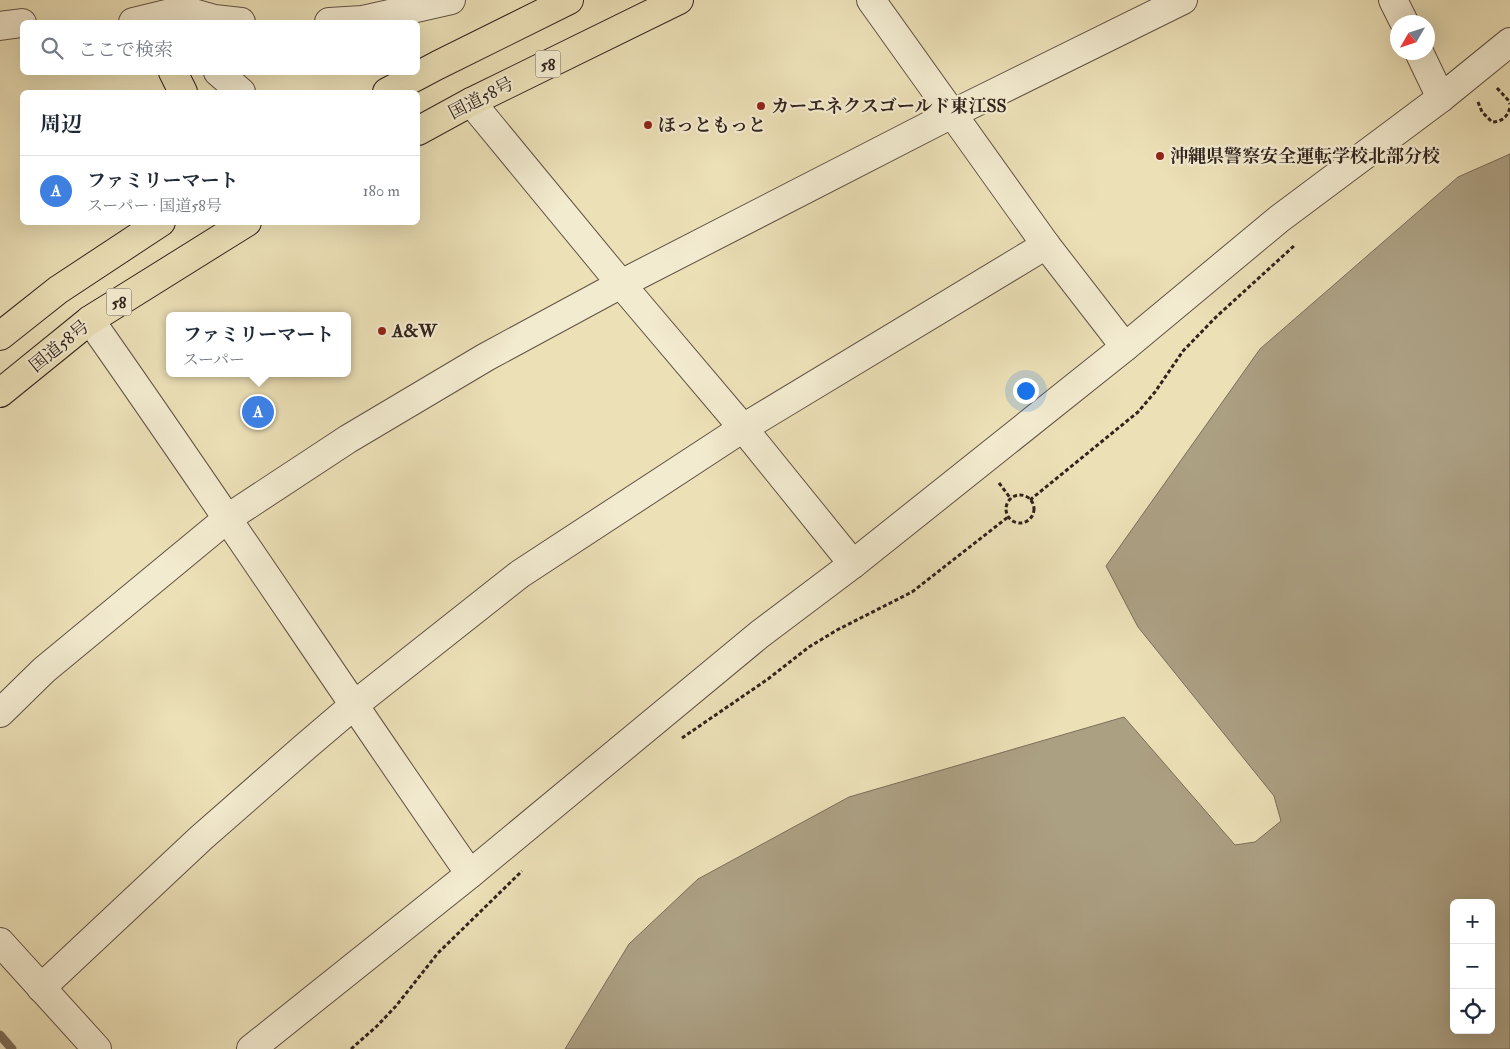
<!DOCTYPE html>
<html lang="ja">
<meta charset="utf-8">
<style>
:root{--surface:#fff;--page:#f2f2f3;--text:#1f2937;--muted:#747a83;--line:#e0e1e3;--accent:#8f2418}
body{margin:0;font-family:"IM FELL Double Pica","Noto Serif JP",serif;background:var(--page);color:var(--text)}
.controls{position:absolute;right:15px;bottom:15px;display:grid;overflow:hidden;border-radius:8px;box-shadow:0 5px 20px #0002}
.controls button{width:45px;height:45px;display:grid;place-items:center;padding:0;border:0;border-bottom:1px solid var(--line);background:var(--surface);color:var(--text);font:25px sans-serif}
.compass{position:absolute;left:1390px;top:15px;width:45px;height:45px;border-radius:50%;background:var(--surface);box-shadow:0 5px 20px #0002;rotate:231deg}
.you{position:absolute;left:1025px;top:390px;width:18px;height:18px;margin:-12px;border:4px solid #fff;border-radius:50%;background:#1a73e8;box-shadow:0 0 0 8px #1a73e833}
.badge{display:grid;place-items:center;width:32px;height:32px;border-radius:50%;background:var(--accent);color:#fff;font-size:16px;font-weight:700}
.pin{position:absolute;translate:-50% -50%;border:2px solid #fff;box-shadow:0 1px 5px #0006}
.popup{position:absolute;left:166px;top:312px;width:185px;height:65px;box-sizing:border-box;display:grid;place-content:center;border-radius:8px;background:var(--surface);filter:drop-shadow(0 1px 4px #0005);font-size:16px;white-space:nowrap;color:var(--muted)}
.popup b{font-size:19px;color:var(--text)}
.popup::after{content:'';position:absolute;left:50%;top:100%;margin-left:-10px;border:10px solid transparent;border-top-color:var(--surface)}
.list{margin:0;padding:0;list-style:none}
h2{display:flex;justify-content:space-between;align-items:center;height:65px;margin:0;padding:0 20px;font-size:21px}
h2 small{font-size:16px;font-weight:400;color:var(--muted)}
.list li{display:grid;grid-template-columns:32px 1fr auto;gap:15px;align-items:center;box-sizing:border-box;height:70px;padding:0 20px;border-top:1px solid var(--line)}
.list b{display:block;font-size:19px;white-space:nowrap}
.list p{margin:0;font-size:16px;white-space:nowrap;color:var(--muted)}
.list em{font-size:16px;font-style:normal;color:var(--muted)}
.icon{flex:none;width:28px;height:28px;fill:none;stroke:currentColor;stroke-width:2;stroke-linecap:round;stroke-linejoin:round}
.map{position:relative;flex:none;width:1510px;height:1049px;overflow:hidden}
.search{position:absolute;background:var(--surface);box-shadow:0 5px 20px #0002;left:20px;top:20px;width:400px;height:55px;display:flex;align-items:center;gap:12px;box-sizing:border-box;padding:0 18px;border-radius:8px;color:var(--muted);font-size:19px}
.panel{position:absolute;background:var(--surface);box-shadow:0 5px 20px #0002;left:20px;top:90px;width:400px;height:135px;border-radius:8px}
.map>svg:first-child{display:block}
</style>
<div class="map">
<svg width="1510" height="1049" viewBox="0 0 1510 1049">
<rect width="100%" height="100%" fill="#ece0b7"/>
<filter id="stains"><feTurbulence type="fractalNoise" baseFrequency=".004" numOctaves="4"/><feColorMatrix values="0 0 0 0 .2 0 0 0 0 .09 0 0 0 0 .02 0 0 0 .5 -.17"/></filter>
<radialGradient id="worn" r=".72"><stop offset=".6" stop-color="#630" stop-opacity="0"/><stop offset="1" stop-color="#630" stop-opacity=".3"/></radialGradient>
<!-- water -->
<path fill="#aca083" stroke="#7b6e5a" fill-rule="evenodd" d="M1510,154V1049H565L629,944L698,879L849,797L1124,717L1235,845L1255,842L1281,821L1274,796L1138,627L1106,566L1260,349L1458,177ZM1454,903H1491V1030H1454Z"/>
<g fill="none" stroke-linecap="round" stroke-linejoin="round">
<!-- stream -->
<polyline stroke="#7b6e5a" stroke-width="9" points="0,1035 12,1049"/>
<defs>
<g id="minor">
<polyline points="871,0 1046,245 1125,347"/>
<polyline points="1393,0 1404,22"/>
<polyline points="133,22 183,10 214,19 241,22"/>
<polyline points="329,22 363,20 451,0"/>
<polyline points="0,26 22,23"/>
<polyline points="1419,52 1441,98"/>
<polyline points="218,72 241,92"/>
<polyline points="471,102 621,284 743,428 853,564"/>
<path d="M90,320C219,503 342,690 470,874"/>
<polyline points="0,713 44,670 228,518 348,439 486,357 621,284 952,114 1183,0"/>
<polyline points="0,942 97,1049"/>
<polyline points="41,988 201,838 306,746 353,706 520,574 743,428 1046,245"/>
<polyline points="251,1049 470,874 760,634 853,564 1125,347 1279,219 1441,98 1510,42"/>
</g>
<g id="highway">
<polyline points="173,72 183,92"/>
<polyline points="387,92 438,65 569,0"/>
<polyline points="418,131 471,102 679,0"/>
<polyline points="0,336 58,290 161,222"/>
<polyline points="0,393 90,320 247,222"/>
</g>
</defs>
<!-- minor casing -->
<use href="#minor" stroke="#605244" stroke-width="30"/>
<!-- highway casing -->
<use href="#highway" stroke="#31231d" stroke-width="30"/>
<!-- path -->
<g stroke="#31231d" stroke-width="3" stroke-dasharray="4 2.5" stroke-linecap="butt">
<polyline points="1497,88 1508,100 1510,104"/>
<path d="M1478,102L1482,112L1492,122C1501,122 1508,117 1510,107"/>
<polyline points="999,483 1011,499"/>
<circle cx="1020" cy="509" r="14"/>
<polyline points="1030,500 1138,412 1155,392 1183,351 1216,317 1295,245"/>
<polyline points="682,738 768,679 809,647 837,630 912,592 1008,517"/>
<polyline points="351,1049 377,1026 396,1006 438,953 522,871"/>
</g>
<!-- minor -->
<use href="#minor" stroke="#f3ebd0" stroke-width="28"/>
<!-- highway -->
<use href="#highway" stroke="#ece0b7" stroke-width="28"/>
</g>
<!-- markers -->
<g fill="#8f2418" stroke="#f3ebd0" stroke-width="2">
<circle cx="761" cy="106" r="5"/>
<circle cx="648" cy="125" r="5"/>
<circle cx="1160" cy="156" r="5"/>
<circle cx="382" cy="331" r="5"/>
</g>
<g text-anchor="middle" stroke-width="4.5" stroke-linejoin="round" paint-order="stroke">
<!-- shield labels -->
<g fill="#f3ebd0" stroke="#6b5f53" stroke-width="1">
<rect x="535.5" y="50.5" width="25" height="27" rx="4"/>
<rect x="106.5" y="288.5" width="25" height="27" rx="4"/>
</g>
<g font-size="16" font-weight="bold" fill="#31231d">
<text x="548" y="70">58</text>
<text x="119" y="308">58</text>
</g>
<!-- street labels -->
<g font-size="18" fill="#31231d" stroke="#f3ebd0">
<text transform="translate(481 98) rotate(-27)" y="6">国道58号</text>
<text transform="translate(59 346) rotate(-39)" y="6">国道58号</text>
</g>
<!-- poi labels -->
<g font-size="18" font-weight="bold" fill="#31231d" stroke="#f3ebd0" text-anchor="start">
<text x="771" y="112">カーエネクスゴールド東江SS</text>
<text x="658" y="131">ほっともっと</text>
<text x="1170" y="162">沖縄県警察安全運転学校北部分校</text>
<text x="392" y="337">A&amp;W</text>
</g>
</g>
<rect width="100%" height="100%" filter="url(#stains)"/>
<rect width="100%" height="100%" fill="url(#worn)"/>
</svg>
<div class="controls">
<button>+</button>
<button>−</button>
<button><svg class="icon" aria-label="locate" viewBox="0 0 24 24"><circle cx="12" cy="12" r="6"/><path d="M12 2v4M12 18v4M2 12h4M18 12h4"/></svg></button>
</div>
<svg class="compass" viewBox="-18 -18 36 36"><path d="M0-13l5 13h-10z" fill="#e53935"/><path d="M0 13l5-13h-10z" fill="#747a83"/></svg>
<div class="you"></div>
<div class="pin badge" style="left:258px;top:412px;background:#3f7fe0">A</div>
<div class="popup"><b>ファミリーマート</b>スーパー</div>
<div class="search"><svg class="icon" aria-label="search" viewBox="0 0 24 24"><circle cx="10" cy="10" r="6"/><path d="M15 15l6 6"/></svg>ここで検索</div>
<section class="panel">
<h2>周辺<small></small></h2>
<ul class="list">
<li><span class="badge" style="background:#3f7fe0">A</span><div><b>ファミリーマート</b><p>スーパー · 国道58号</p></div><em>180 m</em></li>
</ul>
</section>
</div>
